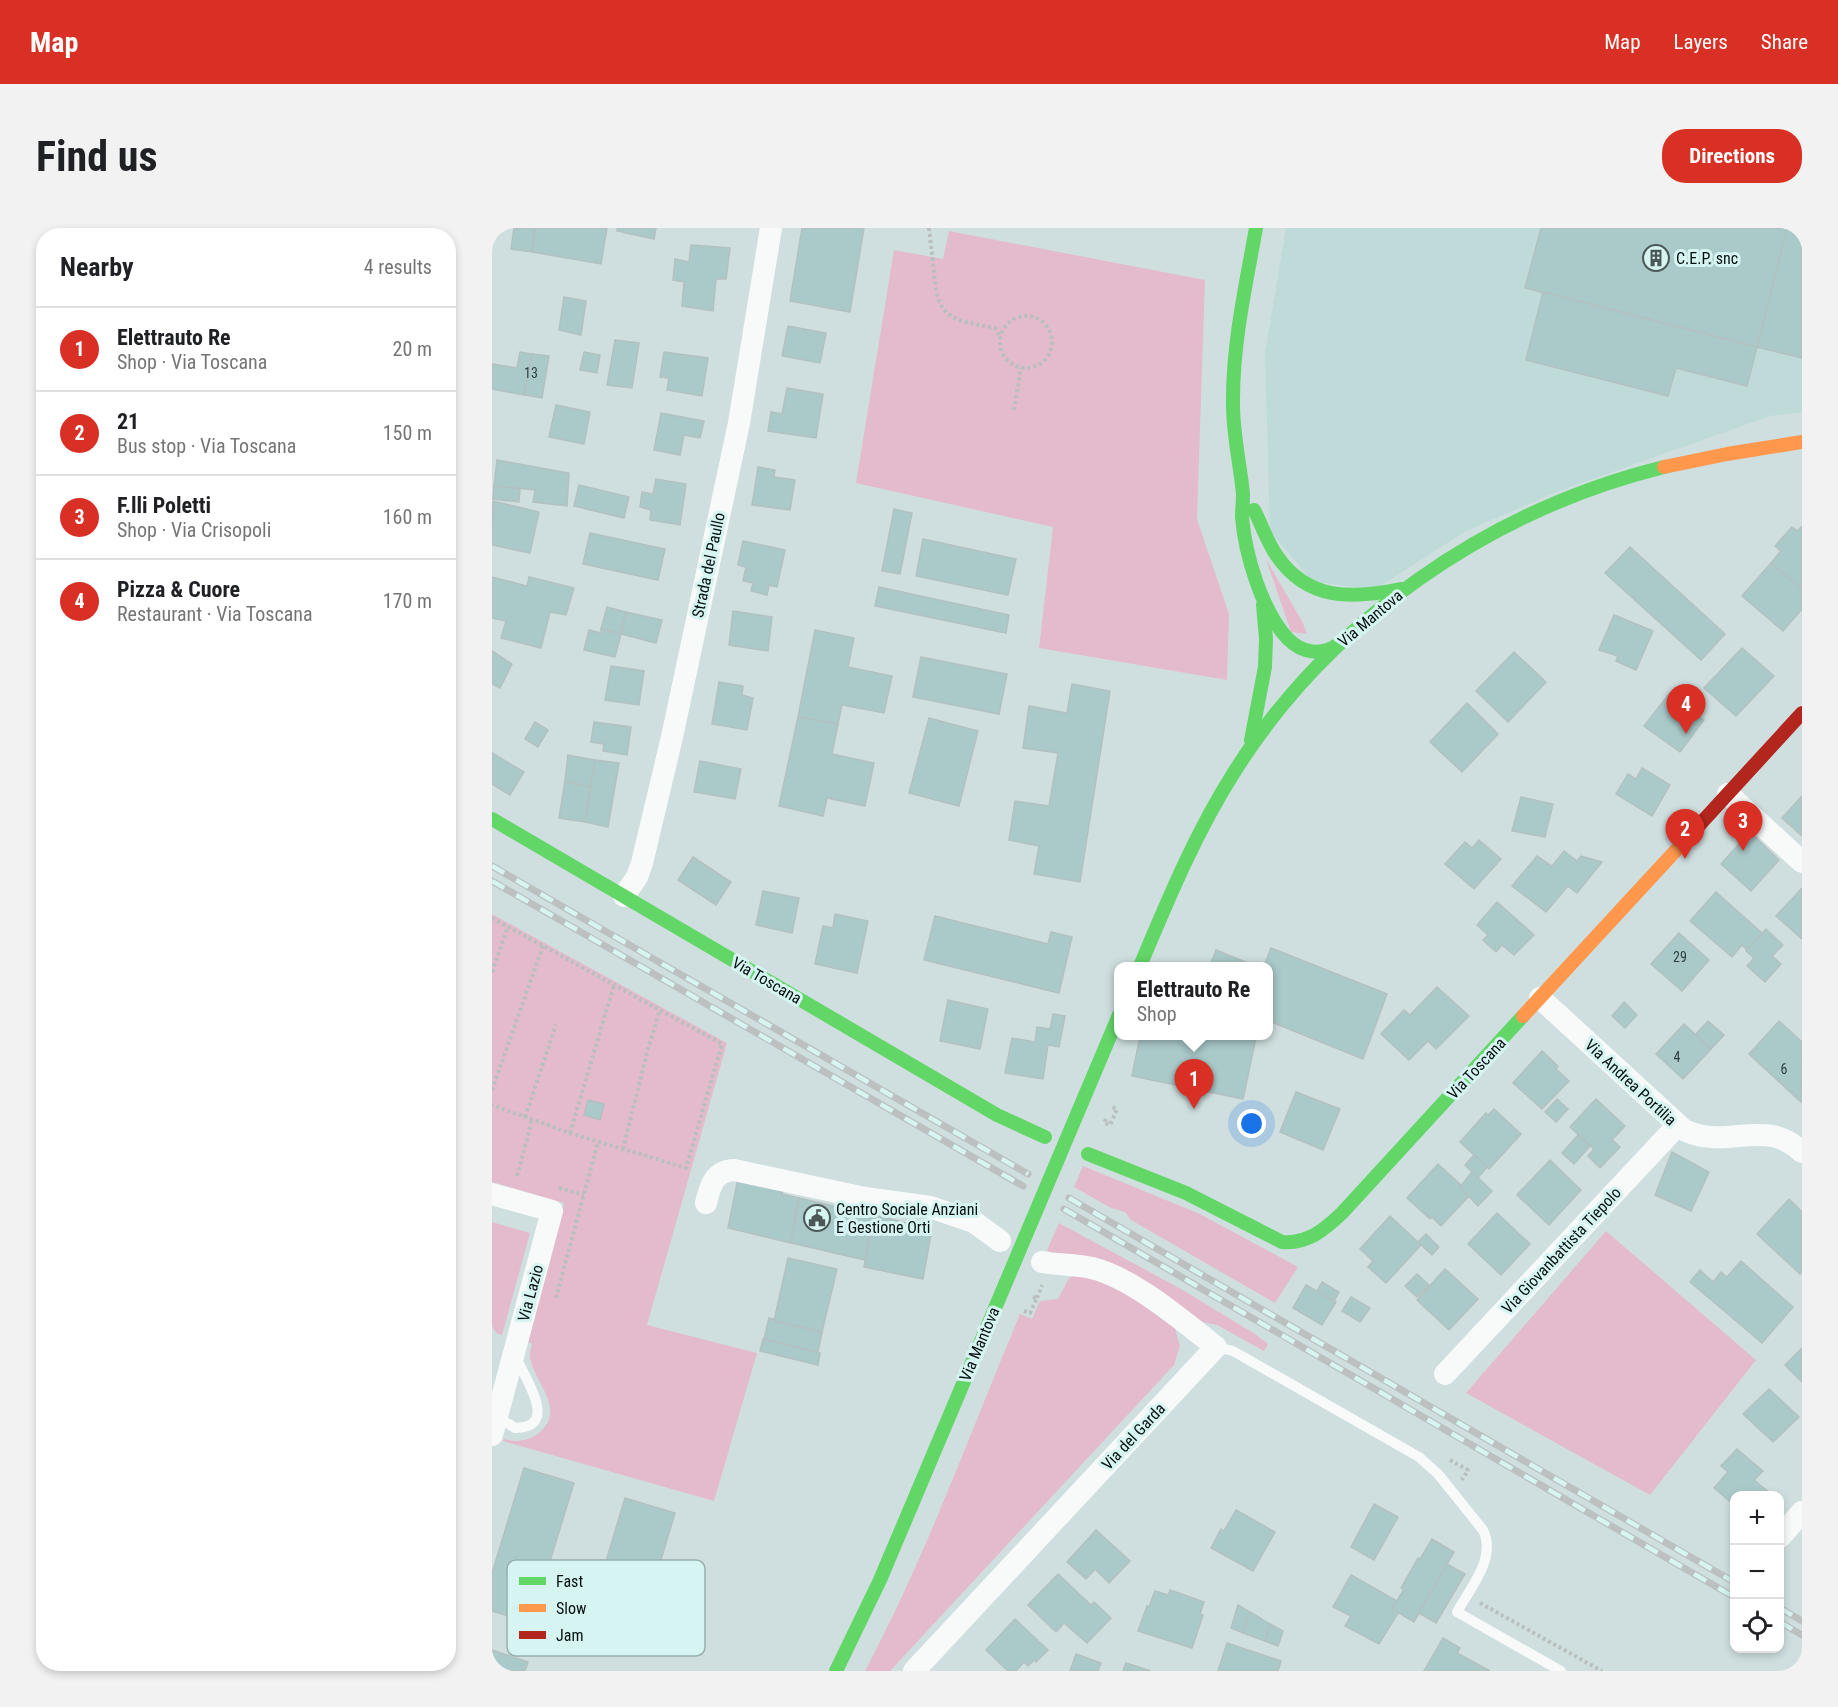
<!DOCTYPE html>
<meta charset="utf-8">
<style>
:root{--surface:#fff;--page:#f2f2f2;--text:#202124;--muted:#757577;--line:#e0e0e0;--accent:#d93025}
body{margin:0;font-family:"Roboto Condensed",sans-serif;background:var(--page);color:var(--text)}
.controls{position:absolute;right:18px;bottom:18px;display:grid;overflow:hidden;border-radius:12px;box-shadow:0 3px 9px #0003}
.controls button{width:54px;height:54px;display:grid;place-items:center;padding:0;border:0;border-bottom:2px solid var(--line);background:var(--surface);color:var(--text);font:30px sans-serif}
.you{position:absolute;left:760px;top:896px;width:21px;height:21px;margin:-15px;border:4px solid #fff;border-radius:50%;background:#1a73e8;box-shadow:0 0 0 9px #1a73e833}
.badge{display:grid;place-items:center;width:39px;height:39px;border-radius:50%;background:var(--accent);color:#fff;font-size:20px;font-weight:700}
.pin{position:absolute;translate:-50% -50px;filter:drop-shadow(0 2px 3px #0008)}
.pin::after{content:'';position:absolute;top:32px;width:21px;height:18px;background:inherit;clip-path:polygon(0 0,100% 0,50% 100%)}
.popup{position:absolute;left:622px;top:734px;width:159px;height:78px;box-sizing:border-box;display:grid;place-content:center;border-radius:12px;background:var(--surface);filter:drop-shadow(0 2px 4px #0005);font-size:20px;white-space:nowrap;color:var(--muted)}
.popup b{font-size:22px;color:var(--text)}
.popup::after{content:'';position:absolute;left:50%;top:100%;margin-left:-12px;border:12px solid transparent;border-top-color:var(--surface)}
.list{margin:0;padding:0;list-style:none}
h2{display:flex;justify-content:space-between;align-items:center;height:78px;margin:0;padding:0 24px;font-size:26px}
h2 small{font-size:20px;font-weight:400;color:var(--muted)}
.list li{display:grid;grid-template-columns:39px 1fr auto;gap:18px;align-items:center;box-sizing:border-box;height:84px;padding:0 24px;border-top:2px solid var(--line)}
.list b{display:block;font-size:22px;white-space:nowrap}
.list p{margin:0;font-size:20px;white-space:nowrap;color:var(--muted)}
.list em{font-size:20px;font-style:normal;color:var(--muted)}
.icon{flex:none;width:33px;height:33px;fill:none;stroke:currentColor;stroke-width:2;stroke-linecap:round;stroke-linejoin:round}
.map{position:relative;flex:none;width:1310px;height:1443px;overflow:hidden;border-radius:24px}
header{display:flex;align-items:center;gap:36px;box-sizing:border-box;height:84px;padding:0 30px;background:var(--accent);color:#fff}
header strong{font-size:28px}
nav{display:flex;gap:33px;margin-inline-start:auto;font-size:21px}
.intro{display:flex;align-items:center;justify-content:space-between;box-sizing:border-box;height:144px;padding:0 36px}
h1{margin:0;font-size:42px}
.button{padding:15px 27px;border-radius:24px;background:var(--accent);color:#fff;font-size:21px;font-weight:700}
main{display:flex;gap:36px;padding:0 36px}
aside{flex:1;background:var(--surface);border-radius:24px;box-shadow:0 3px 9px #0003}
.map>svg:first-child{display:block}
</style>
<header>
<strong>Map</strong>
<nav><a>Map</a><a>Layers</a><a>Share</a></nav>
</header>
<div class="intro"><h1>Find us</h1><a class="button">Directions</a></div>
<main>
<aside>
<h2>Nearby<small>4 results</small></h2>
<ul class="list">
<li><span class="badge">1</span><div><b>Elettrauto Re</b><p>Shop · Via Toscana</p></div><em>20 m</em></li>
<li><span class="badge">2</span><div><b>21</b><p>Bus stop · Via Toscana</p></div><em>150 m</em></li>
<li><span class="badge">3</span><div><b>F.lli Poletti</b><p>Shop · Via Crisopoli</p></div><em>160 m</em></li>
<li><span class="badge">4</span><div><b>Pizza &amp; Cuore</b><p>Restaurant · Via Toscana</p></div><em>170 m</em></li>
</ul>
</aside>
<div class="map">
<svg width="1310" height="1443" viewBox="0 0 1310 1443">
<rect width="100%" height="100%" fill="#cfdfdf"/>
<!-- built -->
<polygon fill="#bedbda" points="794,0 1310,0 1310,184 1278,188 1067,263 974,303 882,362 820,353 778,303 773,125"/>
<!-- green -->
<g fill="#e4bbcc">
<polygon points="457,3 713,52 705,291 737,386 735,452 547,420 561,299 364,255 402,22 451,31"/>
<polygon points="774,331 810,393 815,406 799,404"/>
<path d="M0,686L235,815L155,1097L265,1125L222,1273L11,1213L12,1211C23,1214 33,1214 44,1207C77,1184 43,1155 38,1130C37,1125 39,1121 40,1116L36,1114L72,975L0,954Z"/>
<polygon points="591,938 708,986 806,1039 783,1075 639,992 633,984 619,980 582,959"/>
<polygon points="0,994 38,1005 10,1107 4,1105 0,1098"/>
<polygon points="567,995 689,1061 763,1106 776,1116 772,1123 725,1097 706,1093 560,1025 555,1022"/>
<polygon points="1114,1003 1264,1132 1158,1267 974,1165"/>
<path d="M583,1047L622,1057L683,1100L688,1118L682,1137L398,1443H373C434,1328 478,1205 528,1086L540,1091L548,1073L566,1071L577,1050Z"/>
</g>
<!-- building -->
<g fill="#aacac9" stroke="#b4c0c0" stroke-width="1.5">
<polygon points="22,0 43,0 40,24 19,21"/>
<polygon points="43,0 115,0 109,36 40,24"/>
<polygon points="125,0 164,0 162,11 125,3"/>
<polygon points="310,0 372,0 358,84 298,73"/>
<polygon points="1049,0 1295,0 1265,119 1033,60"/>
<polygon points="1295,0 1310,0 1310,130 1265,119"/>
<polygon points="199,17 238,20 234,51 224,51 221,83 190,78 192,54 181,52 183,31 197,34"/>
<polygon points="1051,64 1265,119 1255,158 1184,140 1176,168 1034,132"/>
<polygon points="72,69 94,73 89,107 67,102"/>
<polygon points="296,98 334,105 328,135 290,128"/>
<polygon points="123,112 147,115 140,160 115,157"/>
<polygon points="28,124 40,126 32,167 0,161 0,136 25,140"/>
<polygon points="92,124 108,127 105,145 88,142"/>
<polygon points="172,124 216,130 210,168 175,162 177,150 168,149"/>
<polygon points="40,126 57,128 50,170 32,167"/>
<polygon points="295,160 331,166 324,210 276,203 279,184 290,186"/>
<polygon points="64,177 98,184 92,216 57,209"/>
<polygon points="169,185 212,193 208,210 192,207 188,227 162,222"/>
<polygon points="5,232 77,245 75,278 41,274 43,262 2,258"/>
<polygon points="266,239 283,242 282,249 303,252 298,282 260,277"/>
<polygon points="164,251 194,256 188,297 158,292 159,282 148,279 150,264 161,266"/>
<polygon points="87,257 137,269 132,290 82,278"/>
<polygon points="2,258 28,261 27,274 1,271"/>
<polygon points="1,273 47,284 38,325 0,317"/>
<polygon points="402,281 420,285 408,346 390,343"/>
<polygon points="1310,298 1310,361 1279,335 1289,323 1283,318 1300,299 1305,303"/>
<polygon points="98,305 173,321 166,352 91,336"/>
<polygon points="431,311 524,331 516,367 424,348"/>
<polygon points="251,313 293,322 285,359 277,357 275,367 259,363 261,355 251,353 254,339 246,337"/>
<polygon points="1138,319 1233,406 1209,432 1113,345"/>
<polygon points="1279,335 1310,361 1310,381 1291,403 1250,368"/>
<polygon points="0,349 35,358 37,349 82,360 74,387 58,384 49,420 9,410 14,393 0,390"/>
<polygon points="387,359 517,387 514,405 383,378"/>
<polygon points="115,379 134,384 129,406 109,401"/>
<polygon points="241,383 280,389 276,423 237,417"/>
<polygon points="134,384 170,392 164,415 129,406"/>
<polygon points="1122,387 1161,403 1144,442 1124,433 1126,428 1107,422"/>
<polygon points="109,401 129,406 123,429 92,422 97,402 109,405"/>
<polygon points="323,402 362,410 356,439 400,448 392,485 350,477 346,496 306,489"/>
<polygon points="1250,420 1282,448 1244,488 1212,460"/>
<polygon points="0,423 20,436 8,460 0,456"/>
<polygon points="1022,424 1054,454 1016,494 984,463"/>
<polygon points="429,429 515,446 507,486 421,469"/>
<polygon points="119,438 152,443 147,477 113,472"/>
<polygon points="227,454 251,458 250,467 261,470 255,502 220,496"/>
<polygon points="580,456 618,463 588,654 542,646 547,618 517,612 523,573 557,578 566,525 531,520 537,478 575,485"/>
<polygon points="1177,466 1212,492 1188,524 1152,498"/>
<polygon points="975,475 1006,506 970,544 938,514"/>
<polygon points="306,489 346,496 340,526 382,535 373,578 335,570 331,588 287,578"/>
<polygon points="437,490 486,503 467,578 417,565"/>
<polygon points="43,494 56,502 46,519 33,511"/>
<polygon points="102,494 139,499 135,527 111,523 112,516 99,514"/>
<polygon points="0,525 32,544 18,567 0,556"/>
<polygon points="76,527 103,532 98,559 73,553"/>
<polygon points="103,532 127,535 116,599 93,594"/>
<polygon points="208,533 249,541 243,571 202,564"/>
<polygon points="1150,540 1178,557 1160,588 1124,566 1136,546 1144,551"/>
<polygon points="73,553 98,559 93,594 67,590"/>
<polygon points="1310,568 1310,608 1290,590"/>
<polygon points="1029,569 1061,576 1053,609 1020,603"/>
<polygon points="1258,604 1287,632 1259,663 1229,636"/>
<polygon points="987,612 1009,631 982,661 953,636 973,614 980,620"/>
<polygon points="1072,623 1085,633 1089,628 1110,634 1085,665 1076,658 1054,684 1020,658 1045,628 1060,638"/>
<polygon points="201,629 239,654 224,677 186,652"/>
<polygon points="1310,660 1310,711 1284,688"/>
<polygon points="271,663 307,670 300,705 264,697"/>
<polygon points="1224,664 1270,705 1255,722 1250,717 1240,729 1198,693"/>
<polygon points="1005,674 1042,707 1022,727 1010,717 1004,724 991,712 996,707 985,697"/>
<polygon points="343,686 376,693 365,745 323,736 331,698 341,700"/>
<polygon points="443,688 556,716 559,704 580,709 567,765 432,732"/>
<polygon points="1274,701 1291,717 1280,728 1289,736 1273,754 1255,738 1262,730 1254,723"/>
<polygon points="1187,705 1217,732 1190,763 1159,736"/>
<polygon points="779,720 895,766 871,831 777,793 777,738 772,738"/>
<polygon points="724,722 763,738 718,738"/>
<polygon points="945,759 977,788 944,821 936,813 917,832 889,806 912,782 918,787"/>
<polygon points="456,772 496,781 488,821 448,813"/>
<polygon points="1132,774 1145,787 1133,800 1120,788"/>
<polygon points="561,786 573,788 567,819 556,817 551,851 513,845 520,810 543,814 545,799 558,801"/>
<polygon points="1216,793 1232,807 1219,821 1203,807"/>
<polygon points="1287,793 1310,814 1309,874 1257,826"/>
<polygon points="1192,796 1219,821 1191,851 1164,826"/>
<polygon points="648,808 749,808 764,810 751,871 640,848"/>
<polygon points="1050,823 1066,838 1064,841 1077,853 1050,881 1021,855"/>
<polygon points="804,864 848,881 831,922 788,904"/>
<polygon points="1065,871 1076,881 1064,894 1053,884"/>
<polygon points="1104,871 1133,898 1120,912 1128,919 1108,940 1096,928 1102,921 1078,899"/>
<polygon points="96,872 112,876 108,892 92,887"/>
<polygon points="1002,881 1029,906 997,941 968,914 994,885 996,887"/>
<polygon points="1086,907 1098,918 1082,936 1070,925"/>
<polygon points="1180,924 1217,944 1199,983 1163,967"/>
<polygon points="982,927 995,939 986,950 973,937"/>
<polygon points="1058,932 1089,962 1057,997 1025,967"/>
<polygon points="946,936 970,958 968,959 977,968 949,998 940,989 938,991 915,970"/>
<polygon points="980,944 1000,963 986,978 968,959"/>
<polygon points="246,950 292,960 290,966 307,970 299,1015 236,1000"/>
<polygon points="307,970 382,987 373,1032 299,1015"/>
<polygon points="1297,971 1310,984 1310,1043 1308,1046 1265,1006"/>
<polygon points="1005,985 1038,1016 1009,1047 976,1016"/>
<polygon points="382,987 440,1001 431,1051 372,1039"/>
<polygon points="898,988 929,1017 894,1055 876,1039 881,1033 868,1021"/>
<polygon points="934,1006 947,1019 940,1027 926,1014"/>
<polygon points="296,1030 345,1041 330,1104 282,1093"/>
<polygon points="1249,1033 1301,1079 1270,1115 1198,1054 1208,1042 1221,1054 1229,1044 1235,1049"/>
<polygon points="953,1041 986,1071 957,1102 925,1072"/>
<polygon points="925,1046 937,1057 925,1069 913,1058"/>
<polygon points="830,1054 847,1064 842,1073 825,1063"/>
<polygon points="814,1057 844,1074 830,1097 801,1080"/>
<polygon points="859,1069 878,1080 868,1094 850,1083"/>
<polygon points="277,1090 282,1091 282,1093 330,1104 326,1124 272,1111"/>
<polygon points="271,1111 328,1125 326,1137 268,1123"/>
<polygon points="1310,1120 1310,1154 1293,1137"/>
<polygon points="1277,1161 1307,1189 1281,1214 1251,1186"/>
<polygon points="1245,1221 1271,1243 1262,1252 1279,1266 1278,1268 1242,1268 1242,1277 1222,1260 1236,1244 1229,1238"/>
<polygon points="32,1240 82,1255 39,1395 0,1383 0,1345"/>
<polygon points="133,1270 183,1285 141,1425 91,1410"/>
<polygon points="882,1276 906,1289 882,1332 859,1319"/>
<polygon points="744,1282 783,1304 761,1343 719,1320 729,1301 732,1303"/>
<polygon points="604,1302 638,1333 617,1355 603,1341 594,1351 575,1334"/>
<polygon points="940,1311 962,1324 922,1394 900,1381 912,1361 909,1360 926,1330 928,1331"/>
<polygon points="955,1336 973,1346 944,1395 927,1385"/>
<polygon points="566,1346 599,1377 602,1374 619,1390 595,1415 572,1395 564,1404 536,1377"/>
<polygon points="859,1347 905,1373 900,1381 906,1385 887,1416 853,1398 859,1388 841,1379"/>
<polygon points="678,1362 712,1374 708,1386 711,1387 700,1420 646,1403 655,1378 657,1379 663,1363 676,1367"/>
<polygon points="746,1377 758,1384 751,1405 739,1400"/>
<polygon points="758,1384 778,1396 773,1413 751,1405"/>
<polygon points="523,1391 556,1422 544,1434 542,1432 536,1438 532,1434 524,1443 516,1443 494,1422"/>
<polygon points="778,1396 791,1403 786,1418 773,1413"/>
<polygon points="951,1410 968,1420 965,1425 998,1443 932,1443"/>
<polygon points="735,1415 789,1433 786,1443 726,1443"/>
<polygon points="0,1422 36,1434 33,1443 0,1443"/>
<polygon points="584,1426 609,1435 606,1443 578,1443"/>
<polygon points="634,1435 659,1443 631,1443"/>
</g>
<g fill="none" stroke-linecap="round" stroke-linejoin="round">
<!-- path -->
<g stroke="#b9bebe" stroke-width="4" stroke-dasharray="3 3" stroke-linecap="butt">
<path d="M437,0L444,62C450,95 475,94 503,100L509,111"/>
<circle cx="534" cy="114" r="26"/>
<polyline points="522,182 529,140"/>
<polyline points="0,690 230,816 194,940 78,905 0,877"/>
<polyline points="0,744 16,699"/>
<polyline points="0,862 51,718"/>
<polyline points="33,889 64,797"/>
<polyline points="614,891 612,895 618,897 625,881 618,878"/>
<polyline points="78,905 122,757"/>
<polyline points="131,921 156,821 168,782"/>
<polyline points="25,948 40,892"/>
<polyline points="67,960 92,967"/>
<polyline points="64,1070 106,914"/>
<polyline points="545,1070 550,1057"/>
<polyline points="532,1083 538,1085 545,1070 538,1068"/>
<polyline points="958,1232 976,1242 970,1252"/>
<polyline points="988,1375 1110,1443"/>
</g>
<!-- lane -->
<g stroke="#f8fafa" stroke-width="10">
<path d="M724,1119L741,1123L927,1229L946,1246L991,1302C1005,1330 978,1360 965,1384L1069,1443"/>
<path d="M8,1185L12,1193L23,1200C69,1200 32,1149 24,1129"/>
</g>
<!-- street -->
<g stroke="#f8fafa" stroke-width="22">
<polyline points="1236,566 1310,634"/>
<polyline points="132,668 145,649 150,635 180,509 247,195 279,0"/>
<path d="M1048,770L1192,902C1236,923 1272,888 1310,924"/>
<polyline points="0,966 60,983 0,1207"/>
<path d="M214,975C218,958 222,943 242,942L373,970L438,979L482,994L508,1013"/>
<polyline points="953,1146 1185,898"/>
<polyline points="1288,1309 1310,1284"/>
<path d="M422,1443L724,1119C691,1093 641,1050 600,1040C584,1036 566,1037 550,1034"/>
</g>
<!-- fast -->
<g stroke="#63d668" stroke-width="14">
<path d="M764,0C754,56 741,114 741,171C740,203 748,234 751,266C751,274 750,281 750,289C753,326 770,384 796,411C810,425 829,428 845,417"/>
<path d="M762,282C770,297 775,314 785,328C816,373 860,371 909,361"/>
<polyline points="759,512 773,439 774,411 771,377"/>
<polyline points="0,591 505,887 553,909"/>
<path d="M648,738C676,672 703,606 741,546C837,392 998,282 1172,239"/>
<path d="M596,926L694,965L790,1014C816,1016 832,1002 850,985L1031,788"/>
<polyline points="344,1443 388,1352 627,787"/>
</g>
<!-- slow -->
<g stroke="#ff974d" stroke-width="14">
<polyline points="1172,239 1235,226 1310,214"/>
<polyline points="1031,788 1199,606"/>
</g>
<!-- jam -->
<polyline stroke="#b3261e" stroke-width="14" points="1199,606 1310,485"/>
<defs>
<g id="rail">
<polyline points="0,638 536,946"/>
<polyline points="0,653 531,958"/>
<polyline points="577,970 1242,1354"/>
<polyline points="572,981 1242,1369"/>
<polyline points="1288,1380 1310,1393"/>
<polyline points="1288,1394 1310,1407"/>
</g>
</defs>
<!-- rail casing -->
<use href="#rail" stroke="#bcc0c0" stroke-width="7"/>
<!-- rail -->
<use href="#rail" stroke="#d5f4f2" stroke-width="4.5" stroke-dasharray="14" stroke-linecap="butt"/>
</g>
<!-- icons -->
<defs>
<symbol id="building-ring" viewBox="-11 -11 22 22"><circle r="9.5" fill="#d5f4f2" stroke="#4c5858" stroke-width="1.5"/><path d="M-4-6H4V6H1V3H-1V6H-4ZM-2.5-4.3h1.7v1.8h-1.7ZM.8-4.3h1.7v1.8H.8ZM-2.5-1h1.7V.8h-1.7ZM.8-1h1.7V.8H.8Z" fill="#4c5858"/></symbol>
<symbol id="civic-ring" viewBox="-11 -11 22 22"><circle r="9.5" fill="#d5f4f2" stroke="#4c5858" stroke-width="1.5"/><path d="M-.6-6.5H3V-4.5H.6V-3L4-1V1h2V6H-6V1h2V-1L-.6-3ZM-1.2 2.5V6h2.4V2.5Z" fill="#4c5858"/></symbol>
</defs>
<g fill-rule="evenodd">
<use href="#building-ring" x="1149" y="15" width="30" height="30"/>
<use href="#civic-ring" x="310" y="975" width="30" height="30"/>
</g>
<g text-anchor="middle" stroke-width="6" stroke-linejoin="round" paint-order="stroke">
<!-- number labels -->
<g font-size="14" fill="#2f3e3e">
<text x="39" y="150">13</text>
<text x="1188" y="734">29</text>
<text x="1185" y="834">4</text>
<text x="1292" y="846">6</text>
</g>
<!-- poi labels -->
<g font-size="16" fill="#061010" stroke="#d5f4f2" text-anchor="start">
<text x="1184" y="36">C.E.P. snc</text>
<text x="344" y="987">Centro Sociale Anziani<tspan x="344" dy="18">E Gestione Orti</tspan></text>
</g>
<!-- street labels -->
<g font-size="16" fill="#061010" stroke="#d5f4f2">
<text transform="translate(216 337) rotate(-78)" y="6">Strada del Paullo</text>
<text transform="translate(878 390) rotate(-40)" y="6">Via Mantova</text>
<text transform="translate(275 752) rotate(30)" y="6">Via Toscana</text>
<text transform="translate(984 840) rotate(-47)" y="6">Via Toscana</text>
<text transform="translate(1139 854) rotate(43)" y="6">Via Andrea Portilia</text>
<text transform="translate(1069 1022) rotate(-47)" y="6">Via Giovanbattista Tiepolo</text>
<text transform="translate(38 1065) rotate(-75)" y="6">Via Lazio</text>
<text transform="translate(487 1116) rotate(-67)" y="6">Via Mantova</text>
<text transform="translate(641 1208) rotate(-47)" y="6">Via del Garda</text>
</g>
</g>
<!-- legend -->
<rect x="15" y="1332" width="198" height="96" rx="9" fill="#d5f4f2" stroke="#97b0ae" stroke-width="1.5"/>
<rect x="27" y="1349" width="27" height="8" fill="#63d668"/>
<rect x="27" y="1376" width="27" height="8" fill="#ff974d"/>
<rect x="27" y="1403" width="27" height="8" fill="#b3261e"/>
<g font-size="16" fill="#061010">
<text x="64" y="1359">Fast</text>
<text x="64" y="1386">Slow</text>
<text x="64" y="1413">Jam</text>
</g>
</svg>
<div class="controls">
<button>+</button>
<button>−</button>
<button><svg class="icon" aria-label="locate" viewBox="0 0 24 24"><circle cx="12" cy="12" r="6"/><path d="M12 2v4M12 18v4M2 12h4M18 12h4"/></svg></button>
</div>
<div class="you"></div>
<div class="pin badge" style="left:702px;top:881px">1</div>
<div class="popup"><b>Elettrauto Re</b>Shop</div>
<div class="pin badge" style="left:1193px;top:631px">2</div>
<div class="pin badge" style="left:1251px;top:623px">3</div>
<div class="pin badge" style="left:1194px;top:506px">4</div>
</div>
</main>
